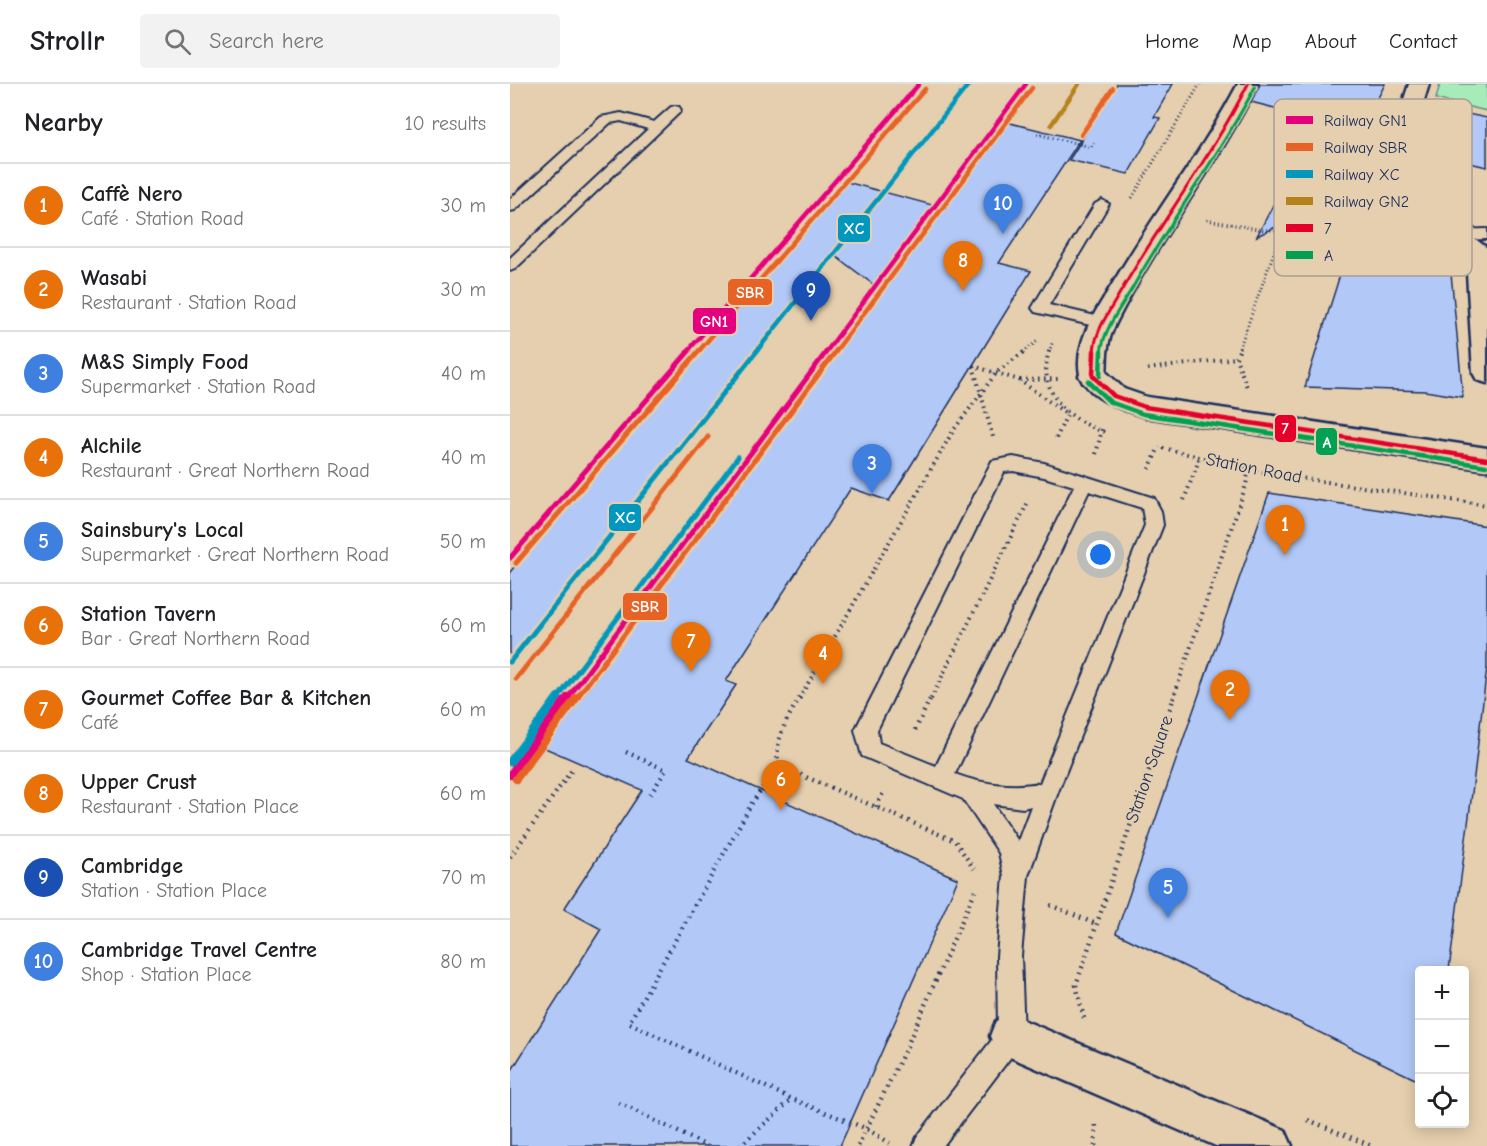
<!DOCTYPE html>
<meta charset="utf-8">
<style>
:root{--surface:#fff;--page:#f2f2f2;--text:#202124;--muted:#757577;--line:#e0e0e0;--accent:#0f766e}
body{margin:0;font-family:"Comic Neue",sans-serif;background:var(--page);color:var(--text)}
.controls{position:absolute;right:18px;bottom:18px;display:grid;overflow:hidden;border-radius:6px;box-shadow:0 3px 15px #0003}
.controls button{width:54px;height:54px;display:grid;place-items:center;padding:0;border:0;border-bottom:2px solid var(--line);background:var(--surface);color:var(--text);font:30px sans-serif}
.you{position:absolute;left:591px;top:471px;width:21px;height:21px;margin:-15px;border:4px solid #fff;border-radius:50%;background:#1a73e8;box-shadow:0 0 0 9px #1a73e833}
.badge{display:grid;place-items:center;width:39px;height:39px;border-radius:50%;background:var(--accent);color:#fff;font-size:20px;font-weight:700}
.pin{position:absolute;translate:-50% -50px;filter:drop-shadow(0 2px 3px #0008)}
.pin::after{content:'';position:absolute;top:32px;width:21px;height:18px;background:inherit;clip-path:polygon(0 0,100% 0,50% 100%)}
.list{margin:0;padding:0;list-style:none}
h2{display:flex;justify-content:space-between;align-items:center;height:78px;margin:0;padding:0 24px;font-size:26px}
h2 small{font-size:20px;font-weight:400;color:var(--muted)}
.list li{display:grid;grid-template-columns:39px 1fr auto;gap:18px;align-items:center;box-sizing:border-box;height:84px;padding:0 24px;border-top:2px solid var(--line)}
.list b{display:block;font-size:22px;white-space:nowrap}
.list p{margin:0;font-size:20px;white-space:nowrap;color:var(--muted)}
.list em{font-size:20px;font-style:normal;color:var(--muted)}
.icon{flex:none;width:33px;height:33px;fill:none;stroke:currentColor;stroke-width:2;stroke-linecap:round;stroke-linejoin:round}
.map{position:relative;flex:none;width:977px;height:1062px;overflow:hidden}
header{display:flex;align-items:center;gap:36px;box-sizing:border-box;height:84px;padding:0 30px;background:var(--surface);border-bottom:2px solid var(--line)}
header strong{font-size:28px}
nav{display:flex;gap:33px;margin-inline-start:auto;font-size:21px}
.search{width:420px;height:54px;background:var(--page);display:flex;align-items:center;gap:15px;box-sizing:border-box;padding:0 21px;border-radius:6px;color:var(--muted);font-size:22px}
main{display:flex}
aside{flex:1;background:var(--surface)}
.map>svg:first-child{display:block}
</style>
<header>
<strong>Strollr</strong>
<div class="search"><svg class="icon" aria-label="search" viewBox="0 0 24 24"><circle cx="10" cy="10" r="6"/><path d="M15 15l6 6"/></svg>Search here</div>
<nav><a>Home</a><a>Map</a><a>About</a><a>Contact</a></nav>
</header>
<main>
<aside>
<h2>Nearby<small>10 results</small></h2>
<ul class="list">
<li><span class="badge" style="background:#e8710a">1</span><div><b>Caffè Nero</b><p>Café · Station Road</p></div><em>30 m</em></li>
<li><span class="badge" style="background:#e8710a">2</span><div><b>Wasabi</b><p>Restaurant · Station Road</p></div><em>30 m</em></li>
<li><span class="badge" style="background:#3f7fe0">3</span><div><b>M&amp;S Simply Food</b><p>Supermarket · Station Road</p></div><em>40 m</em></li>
<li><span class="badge" style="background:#e8710a">4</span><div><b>Alchile</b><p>Restaurant · Great Northern Road</p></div><em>40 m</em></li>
<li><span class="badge" style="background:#3f7fe0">5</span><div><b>Sainsbury's Local</b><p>Supermarket · Great Northern Road</p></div><em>50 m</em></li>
<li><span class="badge" style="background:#e8710a">6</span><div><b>Station Tavern</b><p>Bar · Great Northern Road</p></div><em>60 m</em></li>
<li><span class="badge" style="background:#e8710a">7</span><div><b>Gourmet Coffee Bar &amp; Kitchen</b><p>Café</p></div><em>60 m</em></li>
<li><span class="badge" style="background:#e8710a">8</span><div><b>Upper Crust</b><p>Restaurant · Station Place</p></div><em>60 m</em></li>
<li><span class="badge" style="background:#1a4fb4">9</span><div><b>Cambridge</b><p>Station · Station Place</p></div><em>70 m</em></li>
<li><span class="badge" style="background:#3f7fe0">10</span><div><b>Cambridge Travel Centre</b><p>Shop · Station Place</p></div><em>80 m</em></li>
</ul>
</aside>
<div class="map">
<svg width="977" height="1062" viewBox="0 0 977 1062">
<rect width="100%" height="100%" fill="#e5cfae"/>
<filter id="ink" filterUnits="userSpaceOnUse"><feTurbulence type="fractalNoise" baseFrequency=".0167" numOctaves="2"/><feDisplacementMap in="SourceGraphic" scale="12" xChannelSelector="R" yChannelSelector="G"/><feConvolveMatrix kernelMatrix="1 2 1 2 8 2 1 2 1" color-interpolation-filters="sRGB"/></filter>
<g filter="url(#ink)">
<!-- green -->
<polygon fill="#a7ecb8" stroke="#618e8b" stroke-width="1.5" points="930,0 977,0 977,27 926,15"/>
<!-- building -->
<g fill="#b2c9f8" stroke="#1b2f5e" stroke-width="1.5">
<polygon points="607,0 663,0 644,33 650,34 618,90 559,76"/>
<polygon points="750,0 875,0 851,47 862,68 839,108 747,152 808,35 741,18"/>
<polygon points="934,25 977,34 977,83 921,70"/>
<polygon points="496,38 570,56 489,179 521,187 379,417 341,404 216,597 226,601 178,674 448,795 330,1062 0,1062 0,989 91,845 54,825 132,706 35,664 372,207 324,171 0,575 0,488 333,97 433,124"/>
<polygon points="843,149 939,169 953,313 915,307 795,303"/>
<polygon points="759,409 977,442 977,583 962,709 939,886 909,886 909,997 606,849"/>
</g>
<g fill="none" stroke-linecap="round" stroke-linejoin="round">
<defs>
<g id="service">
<polygon points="165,22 169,23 171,26 169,29 5,185 0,187 0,174 138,45 111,37 100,39 5,126 0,127 0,115 91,33 111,29 144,38 161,23"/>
<polygon points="592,116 599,120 539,221 598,235 601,239 598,243 593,244 525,228 522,224 585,120"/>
<polygon points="977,145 977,155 945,156 938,151 945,146"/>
<path d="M503,373L534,379L644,414L651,427L653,441L548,708L518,792L511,872L514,952L510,961L433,1062H403L407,1053L488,948L487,872L494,792L489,769L453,715L352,672L345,646L482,377ZM503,387L534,393L564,402L426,682L369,659L367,646L494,388ZM579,407L632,424L635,441L530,699C503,704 471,700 445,690ZM483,720L513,724L521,722L508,757Z"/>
</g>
<g id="minor">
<path d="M728,0H748C707,82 648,155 607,237C603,245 599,255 598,263C595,276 599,287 593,299L583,302L573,299C568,290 568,274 571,263C576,239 593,216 606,194C645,128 692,68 728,0Z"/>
<polygon points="899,0 919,0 892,88 894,100 977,164 977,299 967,296 963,289 956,172 871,103 870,88"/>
<polygon points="501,931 775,1046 782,1062 706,1062 486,967 480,952 486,937"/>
</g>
<path id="tertiary" d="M583,282L593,285L614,305L637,313L977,364V386L635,333C609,325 584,317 569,292L573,285Z"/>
</defs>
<!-- service casing -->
<use href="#service" stroke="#1b2f5e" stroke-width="4"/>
<!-- minor casing -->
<use href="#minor" stroke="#1b2f5e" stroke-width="5"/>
<!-- tertiary casing -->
<use href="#tertiary" stroke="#1b2f5e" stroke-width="5"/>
<!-- path-far2 -->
<g stroke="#1b2f5e" stroke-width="3" stroke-dasharray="1 3" stroke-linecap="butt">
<polyline points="527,50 581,63 584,59"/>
<polyline points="622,114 690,0"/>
<polyline points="697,136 753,146 772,146 831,133 873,138"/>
<polyline points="513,268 529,256"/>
<polyline points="539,268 543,257"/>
<polyline points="728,268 772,146"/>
</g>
<!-- path-far1 -->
<g stroke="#1b2f5e" stroke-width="4" stroke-dasharray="1.5 4.5" stroke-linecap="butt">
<path d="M539,267C526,309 560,337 597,349"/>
<polyline points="729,267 726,274 737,303"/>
<polyline points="463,282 509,296 557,330 545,357"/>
<polyline points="463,282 483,353"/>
<polyline points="638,285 726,274"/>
<polyline points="510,296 550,295"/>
<polyline points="653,364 755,389 977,421"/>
<polyline points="586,370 592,345"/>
<polyline points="639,385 649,363"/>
<polyline points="674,416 690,373"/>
<polyline points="289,615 443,347 487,288 515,267"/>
<polyline points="421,615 519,416"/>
<polyline points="663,615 736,401 739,384"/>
</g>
<!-- path -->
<g stroke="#1b2f5e" stroke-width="4.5" stroke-dasharray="1.5 5" stroke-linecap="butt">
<path d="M290,613C276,637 265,653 268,681L445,757L464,785"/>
<polyline points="405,646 421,613"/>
<polyline points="116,668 156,686 140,711"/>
<polyline points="268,681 242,719 119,939 282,1015 355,1044 380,1059"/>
<polyline points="366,723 373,709"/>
<polyline points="0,773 64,683"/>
<polyline points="540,821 586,840"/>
<polyline points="574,934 566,901 664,613"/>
<polyline points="109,1019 197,1062"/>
<polyline points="798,1036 862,1062"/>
<polyline points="230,1062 282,1015"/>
<polyline points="348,1062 397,962 465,807"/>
<polyline points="585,1062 586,1036"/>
</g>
<!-- service -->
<use href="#service" fill="#e5cfae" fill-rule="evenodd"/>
<!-- minor -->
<use href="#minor" fill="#e5cfae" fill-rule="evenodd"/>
<!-- tertiary -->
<use href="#tertiary" fill="#e5cfae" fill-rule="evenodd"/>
<defs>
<path id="bus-1-far1" d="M584,268C585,245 603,222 614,202C654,134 702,71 738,0"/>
<g id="bus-1">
<polyline points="583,292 604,312 635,323 977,375"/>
<polyline points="583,292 584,267"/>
</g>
<path id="bus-2-far1" d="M591,268C594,245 611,223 623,203C661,135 709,72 745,3"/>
<g id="bus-2">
<polyline points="590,292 591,267"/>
<polyline points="578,297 600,318 633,330 976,382"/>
</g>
</defs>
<!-- bus-1-far1 casing -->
<use href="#bus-1-far1" stroke="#e5cfae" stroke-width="6"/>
<!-- bus-1 casing -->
<use href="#bus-1" stroke="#e5cfae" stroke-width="9"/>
<!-- bus-2-far1 casing -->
<use href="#bus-2-far1" stroke="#e5cfae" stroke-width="6"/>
<!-- bus-2 casing -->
<use href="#bus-2" stroke="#e5cfae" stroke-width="9"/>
<!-- bus-1-far1 -->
<use href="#bus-1-far1" stroke="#e4002b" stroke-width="3"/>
<!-- bus-1 -->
<use href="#bus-1" stroke="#e4002b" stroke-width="4.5"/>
<!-- bus-2-far1 -->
<use href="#bus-2-far1" stroke="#01a052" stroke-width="3"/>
<!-- bus-2 -->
<use href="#bus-2" stroke="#01a052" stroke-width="4.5"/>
<defs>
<g id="rail-1-far2">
<polyline points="177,268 409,0"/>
<polyline points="316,268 516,0"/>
</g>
<g id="rail-1-far1">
<polyline points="0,474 179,267"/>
<polyline points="57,615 317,267"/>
</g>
<polyline id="rail-1" points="0,691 58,613"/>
<g id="rail-2-far2">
<polyline points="571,51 603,4"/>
<polyline points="188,268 415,5"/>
<polyline points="325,268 522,4"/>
</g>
<g id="rail-2-far1">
<polyline points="6,479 189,267"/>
<polyline points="6,595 198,353"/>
<polyline points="66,615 326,267"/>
</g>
<polyline id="rail-2" points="6,695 67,613"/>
<polyline id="rail-3-far2" points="246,268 459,0"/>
<g id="rail-3-far1">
<polyline points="0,578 247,267"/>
<polyline points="47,615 228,373"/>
</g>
<polyline id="rail-3" points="0,678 48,613"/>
<polyline id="rail-4" points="541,41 569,0"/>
</defs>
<!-- rail-1-far2 casing -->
<use href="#rail-1-far2" stroke="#e5cfae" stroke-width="8"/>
<!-- rail-1-far1 casing -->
<use href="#rail-1-far1" stroke="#e5cfae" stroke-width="10"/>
<!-- rail-1 casing -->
<use href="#rail-1" stroke="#e5cfae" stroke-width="12"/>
<!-- rail-2-far2 casing -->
<use href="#rail-2-far2" stroke="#e5cfae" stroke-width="8"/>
<!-- rail-2-far1 casing -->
<use href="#rail-2-far1" stroke="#e5cfae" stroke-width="10"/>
<!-- rail-2 casing -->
<use href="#rail-2" stroke="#e5cfae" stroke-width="12"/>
<!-- rail-3-far2 casing -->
<use href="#rail-3-far2" stroke="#e5cfae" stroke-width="8"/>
<!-- rail-3-far1 casing -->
<use href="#rail-3-far1" stroke="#e5cfae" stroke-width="10"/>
<!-- rail-3 casing -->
<use href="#rail-3" stroke="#e5cfae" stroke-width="12"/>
<!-- rail-4 casing -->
<use href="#rail-4" stroke="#e5cfae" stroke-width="8"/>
<!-- rail-1-far2 -->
<use href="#rail-1-far2" stroke="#e5007d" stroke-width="4.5"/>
<!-- rail-1-far1 -->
<use href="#rail-1-far1" stroke="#e5007d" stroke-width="5"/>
<!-- rail-1 -->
<use href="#rail-1" stroke="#e5007d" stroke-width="8"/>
<!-- rail-2-far2 -->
<use href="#rail-2-far2" stroke="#e76225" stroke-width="4.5"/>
<!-- rail-2-far1 -->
<use href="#rail-2-far1" stroke="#e76225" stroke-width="5"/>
<!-- rail-2 -->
<use href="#rail-2" stroke="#e76225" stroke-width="8"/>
<!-- rail-3-far2 -->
<use href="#rail-3-far2" stroke="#0497bd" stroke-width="4.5"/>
<!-- rail-3-far1 -->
<use href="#rail-3-far1" stroke="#0497bd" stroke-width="5"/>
<!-- rail-3 -->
<use href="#rail-3" stroke="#0497bd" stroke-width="8"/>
<!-- rail-4 -->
<use href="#rail-4" stroke="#b5821c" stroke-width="4.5"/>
</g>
</g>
<g text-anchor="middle" stroke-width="4.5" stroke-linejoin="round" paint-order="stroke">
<!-- street labels -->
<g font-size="18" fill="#1b2f5e" stroke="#e5cfae">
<text transform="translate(744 384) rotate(11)" y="6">Station Road</text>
<text transform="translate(639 685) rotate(-71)" y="6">Station Square</text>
</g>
</g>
<!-- legend -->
<rect x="764" y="15" width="198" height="177" rx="9" fill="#e5cfae" stroke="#a89f96" stroke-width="1.5"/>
<rect x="776" y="32" width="27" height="8" fill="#e5007d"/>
<rect x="776" y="59" width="27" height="8" fill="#e76225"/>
<rect x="776" y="86" width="27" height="8" fill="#0497bd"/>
<rect x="776" y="113" width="27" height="8" fill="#b5821c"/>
<rect x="776" y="140" width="27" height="8" fill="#e4002b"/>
<rect x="776" y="167" width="27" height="8" fill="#01a052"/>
<g font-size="16" fill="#1b2f5e">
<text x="814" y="42">Railway GN1</text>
<text x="814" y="69">Railway SBR</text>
<text x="814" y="96">Railway XC</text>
<text x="814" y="123">Railway GN2</text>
<text x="814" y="150">7</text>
<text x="814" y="177">A</text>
</g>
<g stroke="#e5cfae" stroke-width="2">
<rect x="327" y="130" width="34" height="29" rx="6" fill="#0497bd"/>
<rect x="217" y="194" width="46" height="28" rx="6" fill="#e76225"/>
<rect x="182" y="223" width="45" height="28" rx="6" fill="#e5007d"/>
<rect x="764" y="330" width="23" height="29" rx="6" fill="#e4002b"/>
<rect x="805" y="343" width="23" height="29" rx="6" fill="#01a052"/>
<rect x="98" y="419" width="34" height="29" rx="6" fill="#0497bd"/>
<rect x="112" y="508" width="46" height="29" rx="6" fill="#e76225"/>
</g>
<g font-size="16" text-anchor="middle" font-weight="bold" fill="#fff">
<text x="344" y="150">XC</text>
<text x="240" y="214">SBR</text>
<text x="204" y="243">GN1</text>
<text x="775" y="350">7</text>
<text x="817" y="364">A</text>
<text x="115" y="439">XC</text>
<text x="135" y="528">SBR</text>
</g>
</svg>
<div class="controls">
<button>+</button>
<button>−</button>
<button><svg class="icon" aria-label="locate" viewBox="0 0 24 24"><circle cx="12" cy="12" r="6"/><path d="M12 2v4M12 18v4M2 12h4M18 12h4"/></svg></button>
</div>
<div class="you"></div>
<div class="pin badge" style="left:775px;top:471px;background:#e8710a">1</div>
<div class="pin badge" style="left:720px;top:636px;background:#e8710a">2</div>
<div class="pin badge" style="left:362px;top:410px;background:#3f7fe0">3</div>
<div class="pin badge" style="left:313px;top:600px;background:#e8710a">4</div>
<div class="pin badge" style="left:658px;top:834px;background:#3f7fe0">5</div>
<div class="pin badge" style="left:271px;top:726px;background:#e8710a">6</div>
<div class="pin badge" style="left:181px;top:588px;background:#e8710a">7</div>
<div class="pin badge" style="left:453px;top:207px;background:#e8710a">8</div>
<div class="pin badge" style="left:301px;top:237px;background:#1a4fb4">9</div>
<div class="pin badge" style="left:493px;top:150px;background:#3f7fe0">10</div>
</div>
</main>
